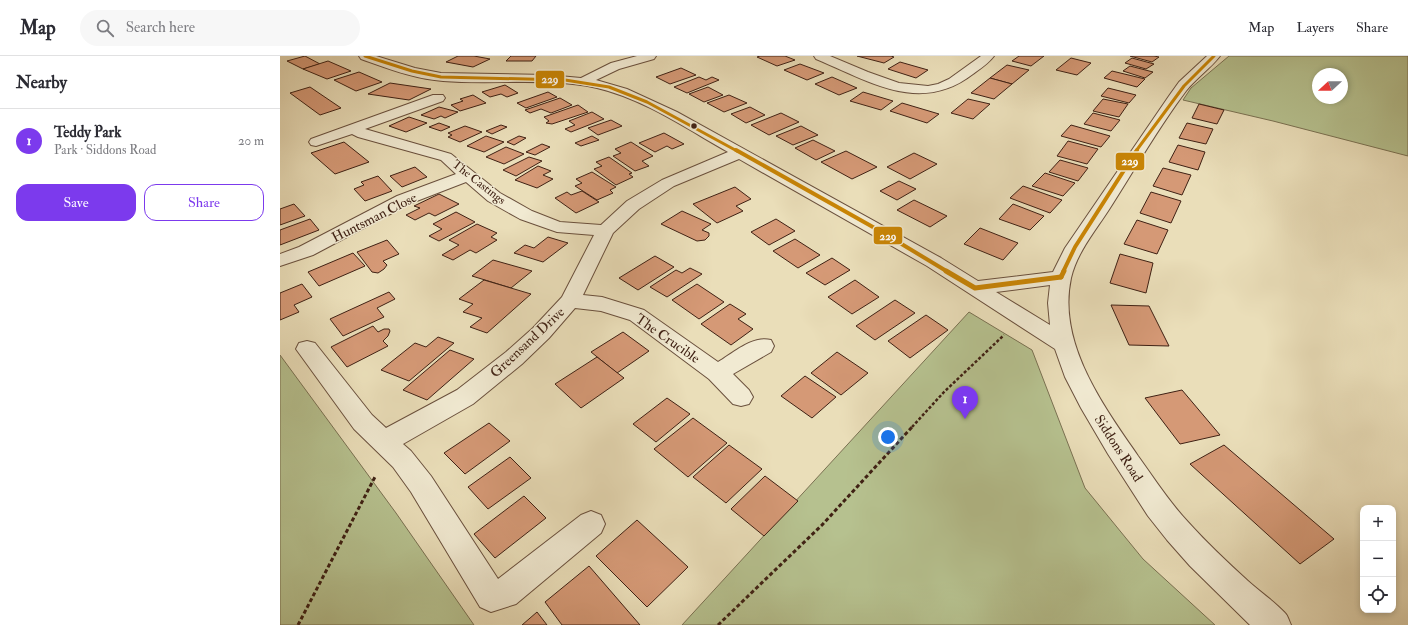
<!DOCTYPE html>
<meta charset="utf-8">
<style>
:root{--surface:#fff;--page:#f7f7f7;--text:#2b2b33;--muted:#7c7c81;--line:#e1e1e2;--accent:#7c3aed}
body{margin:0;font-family:"IM FELL Double Pica",serif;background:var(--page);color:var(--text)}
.controls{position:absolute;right:12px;bottom:12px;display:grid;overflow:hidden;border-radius:8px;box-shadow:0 2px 6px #0003}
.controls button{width:36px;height:36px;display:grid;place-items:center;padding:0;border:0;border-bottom:1px solid var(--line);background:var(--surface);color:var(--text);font:20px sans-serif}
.compass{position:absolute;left:1032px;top:12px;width:36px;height:36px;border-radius:50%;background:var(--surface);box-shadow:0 2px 6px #0003;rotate:249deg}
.you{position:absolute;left:608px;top:381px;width:14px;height:14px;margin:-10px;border:3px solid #fff;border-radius:50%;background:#1a73e8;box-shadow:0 0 0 6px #1a73e833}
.badge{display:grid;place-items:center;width:26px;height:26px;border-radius:50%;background:var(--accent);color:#fff;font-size:13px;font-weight:700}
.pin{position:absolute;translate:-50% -33px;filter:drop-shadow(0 1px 2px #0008)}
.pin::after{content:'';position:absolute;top:21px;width:14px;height:12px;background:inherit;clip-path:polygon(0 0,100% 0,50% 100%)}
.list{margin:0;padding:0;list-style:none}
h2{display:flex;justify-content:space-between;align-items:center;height:52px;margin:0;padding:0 16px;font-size:17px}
h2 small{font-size:13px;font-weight:400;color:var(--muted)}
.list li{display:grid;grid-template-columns:26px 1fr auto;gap:12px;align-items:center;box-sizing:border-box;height:64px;padding:0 16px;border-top:1px solid var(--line)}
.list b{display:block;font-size:15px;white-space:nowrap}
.list p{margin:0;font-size:13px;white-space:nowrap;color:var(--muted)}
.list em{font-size:13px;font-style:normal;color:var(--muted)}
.actions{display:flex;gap:8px;padding:12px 16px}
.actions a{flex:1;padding:9px 0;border:1px solid var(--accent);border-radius:12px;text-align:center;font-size:14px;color:var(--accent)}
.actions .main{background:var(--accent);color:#fff}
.icon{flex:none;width:22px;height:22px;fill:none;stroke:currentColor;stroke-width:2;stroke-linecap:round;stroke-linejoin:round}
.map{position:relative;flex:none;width:1128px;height:569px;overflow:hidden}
header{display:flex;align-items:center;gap:24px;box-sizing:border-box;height:56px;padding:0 20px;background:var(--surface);border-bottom:1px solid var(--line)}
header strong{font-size:19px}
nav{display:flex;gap:22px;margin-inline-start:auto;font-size:14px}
.search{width:280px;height:36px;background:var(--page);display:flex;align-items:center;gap:10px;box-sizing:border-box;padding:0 14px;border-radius:22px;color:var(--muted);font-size:15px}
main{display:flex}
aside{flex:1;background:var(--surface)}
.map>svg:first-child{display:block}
</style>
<header>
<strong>Map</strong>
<div class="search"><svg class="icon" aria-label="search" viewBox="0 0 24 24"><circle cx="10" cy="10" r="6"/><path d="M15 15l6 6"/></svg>Search here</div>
<nav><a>Map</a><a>Layers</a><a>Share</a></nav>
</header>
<main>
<aside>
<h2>Nearby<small></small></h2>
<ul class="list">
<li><span class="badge">1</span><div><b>Teddy Park</b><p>Park · Siddons Road</p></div><em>20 m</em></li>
</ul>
<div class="actions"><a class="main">Save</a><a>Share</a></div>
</aside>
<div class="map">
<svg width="1128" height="569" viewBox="0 0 1128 569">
<rect width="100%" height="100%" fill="#eadeb9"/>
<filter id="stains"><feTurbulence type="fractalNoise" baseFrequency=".005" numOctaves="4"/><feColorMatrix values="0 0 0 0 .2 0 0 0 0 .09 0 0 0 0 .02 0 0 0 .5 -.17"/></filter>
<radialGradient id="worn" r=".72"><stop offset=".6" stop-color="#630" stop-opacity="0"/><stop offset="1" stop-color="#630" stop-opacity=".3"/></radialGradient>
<!-- green -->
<g fill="#b6c18f" stroke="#7a7152" fill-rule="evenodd">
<path d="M949,0H1128V100L993,65L903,44L911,32ZM1038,18H1062V42H1038Z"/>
<polygon points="689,256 752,294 805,432 863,503 935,569 402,569"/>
<polygon points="0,299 116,457 194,569 0,569"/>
</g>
<!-- building -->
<g fill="#d59976" stroke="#3f2114">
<polygon points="25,0 40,8 23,13 7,5"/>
<polygon points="178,0 194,0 210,3 193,11 166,6"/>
<polygon points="231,0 256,0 252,5 226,5"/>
<polygon points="480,0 505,0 515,4 497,10 477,1"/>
<polygon points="577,0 611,0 614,1 604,7"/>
<polygon points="739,0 764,0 751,10 732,5"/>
<polygon points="850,0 874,0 879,1 872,6"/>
<polygon points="791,2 811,7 797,19 776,14"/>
<polygon points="852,2 874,8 866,13 845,7"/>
<polygon points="48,5 71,15 47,23 23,13"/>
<polygon points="620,6 648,14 636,22 608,13"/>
<polygon points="520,8 544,17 527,24 504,14"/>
<polygon points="727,9 749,14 732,28 710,22"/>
<polygon points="850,10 873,16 865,22 843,15"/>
<polygon points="401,12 416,19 390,28 376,21"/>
<polygon points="832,15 865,23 857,31 824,22"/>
<polygon points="79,16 102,26 76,35 54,24"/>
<polygon points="419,21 426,24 432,21 439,24 407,37 394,31"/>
<polygon points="552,21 577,32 559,39 535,28"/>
<polygon points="710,22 732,28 714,43 691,37"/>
<polygon points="110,27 151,33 129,44 88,38"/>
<polygon points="225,29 238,37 227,41 221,38 210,41 202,36"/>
<polygon points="30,31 61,52 40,59 10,37"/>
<polygon points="428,31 443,39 424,46 409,38"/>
<polygon points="828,32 856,39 849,47 821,40"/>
<polygon points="268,36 277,41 246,52 237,47"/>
<polygon points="583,36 613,45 601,54 570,45"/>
<polygon points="193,39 206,47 180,55 171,49 183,45 180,43"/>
<polygon points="449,39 467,47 444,56 427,47"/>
<polygon points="280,42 292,49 271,57 261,53 250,57 245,54"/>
<polygon points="688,43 710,48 693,63 671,57"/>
<polygon points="823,43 848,48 839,61 813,55"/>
<polygon points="622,47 659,58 647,67 610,55"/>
<polygon points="919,48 944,54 937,68 912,62"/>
<polygon points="298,49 308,56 272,68 266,67 269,65 264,61"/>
<polygon points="159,51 178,56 165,62 161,60 154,63 141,59"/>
<polygon points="470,51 485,59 466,67 451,58"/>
<polygon points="312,56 324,63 291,76 285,73 295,69 289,65"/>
<polygon points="501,57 519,66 489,79 471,69"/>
<polygon points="813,57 840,64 831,75 804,68"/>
<polygon points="129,61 147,67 126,76 109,70"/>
<polygon points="331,64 342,70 318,79 308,72"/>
<polygon points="159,67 170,71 161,75 149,71"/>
<polygon points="907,67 933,73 926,88 899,82"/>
<polygon points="221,69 227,71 212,78 206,75"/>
<polygon points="791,69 830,80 821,91 781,80"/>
<polygon points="185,70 202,76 180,86 168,81 172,79 168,77"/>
<polygon points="521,70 538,79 513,89 496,80"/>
<polygon points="384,77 404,88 392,93 387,90 375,96 359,87"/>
<polygon points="206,80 224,86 204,96 187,90"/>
<polygon points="239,80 246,82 234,89 227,86"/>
<polygon points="312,80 319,84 301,90 295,87"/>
<polygon points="533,84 555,95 536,104 515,92"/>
<polygon points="788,85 818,93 807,108 777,100"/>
<polygon points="64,86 89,106 55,118 31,97"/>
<polygon points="351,86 373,100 362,105 369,110 355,115 333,100 341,97 335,93"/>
<polygon points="262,88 270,91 255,99 246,96"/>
<polygon points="898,89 925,96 918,114 889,106"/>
<polygon points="226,91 244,98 224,108 206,101"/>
<polygon points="566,95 597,111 572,123 541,106"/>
<polygon points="634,97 657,108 630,123 607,111"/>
<polygon points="249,101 262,105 236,120 223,114"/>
<polygon points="329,101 352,117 349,118 353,121 336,129 314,113 322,110 316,106"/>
<polygon points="780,104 808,112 798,125 769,116"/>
<polygon points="258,110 271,115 263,119 273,123 257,132 235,124"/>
<polygon points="135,111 147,121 122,131 110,120"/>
<polygon points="883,112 911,119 902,139 873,130"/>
<polygon points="312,116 336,131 330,134 333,137 317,144 295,130 302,127 296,123"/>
<polygon points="765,117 795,127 783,140 752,130"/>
<polygon points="98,120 112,135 85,145 74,133 84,129 81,126"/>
<polygon points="619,125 636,133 617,144 600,135"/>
<polygon points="743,130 782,144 770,157 730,142"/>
<polygon points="455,131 471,143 456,150 463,155 437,167 413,148"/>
<polygon points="302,135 319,146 296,157 275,142 287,136 291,139"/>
<polygon points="871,136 901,145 891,167 860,157"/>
<polygon points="159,138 179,148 155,160 149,157 135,164 126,159 140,152 134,150"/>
<polygon points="634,144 667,160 650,171 617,154"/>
<polygon points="14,148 25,160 0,169 0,153"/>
<polygon points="733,148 764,160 750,174 719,163"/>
<polygon points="402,155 431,168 422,174 429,177 429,180 425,184 417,185 381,168"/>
<polygon points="176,156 195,166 159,185 149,180 162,173 153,168"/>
<polygon points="30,163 39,174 0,189 0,174"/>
<polygon points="496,163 515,175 489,189 471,176"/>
<polygon points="857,164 888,174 877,198 844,188"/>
<polygon points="197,168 217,177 211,181 217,184 196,197 190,194 173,204 162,199 179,189 169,184"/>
<polygon points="700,172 738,187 723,204 684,188"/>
<polygon points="268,181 288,187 263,206 234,197 245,189 254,192"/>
<polygon points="515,183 540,199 518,212 493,195"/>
<polygon points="107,184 119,198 103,205 107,209 104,213 98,217 92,216 77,196"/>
<polygon points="73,197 85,210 39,230 28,216"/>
<polygon points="840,198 873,207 866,237 830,227"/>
<polygon points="375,200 394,211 358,234 339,222"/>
<polygon points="552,202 570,214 545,229 526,217"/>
<polygon points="213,204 252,215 231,232 192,220"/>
<polygon points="410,212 422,218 387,241 370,231 396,214 402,217"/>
<polygon points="204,224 251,238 207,277 190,271 202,262 183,256 193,248 179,243"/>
<polygon points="575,224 599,241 572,258 548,241"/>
<polygon points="22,228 32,241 14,249 19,256 0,264 0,237"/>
<polygon points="417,228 444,246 419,263 392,244"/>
<polygon points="109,236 115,243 97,252 104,261 63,280 50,263"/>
<polygon points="615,244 635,257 595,284 576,270"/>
<polygon points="450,248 466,258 458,263 473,273 451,289 421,268"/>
<polygon points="831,249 869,250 889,290 849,289"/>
<polygon points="646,259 668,274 630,302 608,285"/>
<polygon points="93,270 98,276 104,273 109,273 110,275 108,280 103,285 108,290 67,311 51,291"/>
<polygon points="343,276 369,295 337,317 311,296"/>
<polygon points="158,281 174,287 129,325 101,314 135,287 146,291"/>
<polygon points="170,294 194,303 147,344 123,334"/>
<polygon points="557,296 588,317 561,339 531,317"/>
<polygon points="317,301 344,322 301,352 275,328"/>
<polygon points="525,320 556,341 532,362 501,340"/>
<polygon points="902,334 940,379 900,388 865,342"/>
<polygon points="387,342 410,358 376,386 353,368"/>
<polygon points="413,362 447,387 408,421 374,393"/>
<polygon points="209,367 230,385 185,418 164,397"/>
<polygon points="449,389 482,413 446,447 413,421"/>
<polygon points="944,389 1054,483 1020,508 910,408"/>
<polygon points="230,401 251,422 208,453 188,431"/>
<polygon points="485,420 518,445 484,480 451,453"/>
<polygon points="244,440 266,462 215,502 194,478"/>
<polygon points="357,464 408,511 367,551 316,500"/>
<polygon points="309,510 360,569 282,569 265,546"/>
<polygon points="257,556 267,569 242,569"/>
</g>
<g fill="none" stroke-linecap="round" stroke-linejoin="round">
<defs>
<g id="minor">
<path d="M79,0H96L135,12L161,17L268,19L301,22L331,7L357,0H376L374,3L339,13L316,24L347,33L397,56L661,202L698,225L773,216L785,192L889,40L899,26L927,0H940C930,13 916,22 906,35C878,72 855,113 830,152C816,174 797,196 791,222C777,287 823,349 858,400C874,422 889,446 908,466C927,487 947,506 968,525C980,536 994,545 1005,557C1008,560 1009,565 1011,569H970L910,510L887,484L868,460L828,398L801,352L785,321L775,293L647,210L459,103L394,130L359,153L333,177L303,239L322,241L364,254L438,306C453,297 473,279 491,284L494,290L491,296L453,318L469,334L473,341L469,348L461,350L453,348L429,323L350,264L321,255L295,252L269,282L242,308L193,348L123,388L131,395L151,420L218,523L301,459L311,455L321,459L325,468L321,477L236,548L211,556L200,551L131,436L113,411L74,373L16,293L19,287L27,285L35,287L92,359L106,372L177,334L226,296L253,272L282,241L314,179L277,176L240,163L208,145L186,126L129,148L33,199L0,210V198L19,191L117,140L176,118L161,104L78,81L72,78L36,90L31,89L29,86L31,83L153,39H163L165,42L163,45L85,73L171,98L220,137L252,155L280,166L321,169L347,145L382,124L448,96C407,73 364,43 317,32C267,21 214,29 163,25C134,23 107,12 81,3ZM770,229L768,247L770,269L716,236Z"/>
<path d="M534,0H550L588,16L619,27L648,30L658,28L669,23L701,0H714C709,7 700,13 693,18C640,59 589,25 536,3Z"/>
</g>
</defs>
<!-- minor casing -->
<use href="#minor" stroke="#6a503d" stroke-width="2"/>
<!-- path-far1 -->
<polyline stroke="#3f2114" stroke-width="2.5" stroke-dasharray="3 2" stroke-linecap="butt" points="632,371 664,336 724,279"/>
<!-- path -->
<g stroke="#3f2114" stroke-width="3" stroke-dasharray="4 2.5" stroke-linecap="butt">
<polyline points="18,569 96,419"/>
<polyline points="438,569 542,469 633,370"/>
</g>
<!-- minor -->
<use href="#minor" fill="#f1ead2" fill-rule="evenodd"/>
<defs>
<g id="bus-1-far2">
<polyline points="85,0 132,15 161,21 285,24 329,31 367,46 457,95"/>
<polyline points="856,95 904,30 934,0"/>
</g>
<g id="bus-1-far1">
<polyline points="456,94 600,175 668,216"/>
<polyline points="783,216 795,191 857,94"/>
</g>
<g id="bus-1">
<polyline points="666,215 695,232 781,221"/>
<polyline points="781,221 784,215"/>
</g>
</defs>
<!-- bus-1-far2 casing -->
<use href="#bus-1-far2" stroke="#f1ead2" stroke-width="5"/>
<!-- bus-1-far1 casing -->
<use href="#bus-1-far1" stroke="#f1ead2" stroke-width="6"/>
<!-- bus-1 casing -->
<use href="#bus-1" stroke="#f1ead2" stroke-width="8"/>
<!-- bus-1-far2 -->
<use href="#bus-1-far2" stroke="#c98505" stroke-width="3"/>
<!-- bus-1-far1 -->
<use href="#bus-1-far1" stroke="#c98505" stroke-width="4"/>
<!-- bus-1 -->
<use href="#bus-1" stroke="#c98505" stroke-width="5"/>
</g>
<!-- markers -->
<circle fill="#3f2114" stroke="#f1ead2" stroke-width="1.5" cx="414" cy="70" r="3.5"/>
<g text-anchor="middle" stroke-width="3" stroke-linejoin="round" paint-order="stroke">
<!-- far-street labels -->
<g font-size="12" fill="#3f2114" stroke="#f1ead2">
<text transform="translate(199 126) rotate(38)" y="4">The Castings</text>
</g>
<!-- street labels -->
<g font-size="14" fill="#3f2114" stroke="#f1ead2">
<text transform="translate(94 161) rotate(-27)" y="5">Huntsman Close</text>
<text transform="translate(388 282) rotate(35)" y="5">The Crucible</text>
<text transform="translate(247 286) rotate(-43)" y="5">Greensand Drive</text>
<text transform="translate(839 392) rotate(57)" y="5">Siddons Road</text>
</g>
</g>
<g stroke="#f1ead2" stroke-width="1.5">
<rect x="255" y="14" width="30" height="19" rx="4" fill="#c98505"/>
<rect x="835" y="96" width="30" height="19" rx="4" fill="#c98505"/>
<rect x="593" y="170" width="30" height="19" rx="4" fill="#c98505"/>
</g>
<g font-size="11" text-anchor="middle" font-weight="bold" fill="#fff">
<text x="270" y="27">229</text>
<text x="850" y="109">229</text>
<text x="608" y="184">229</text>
</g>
<rect width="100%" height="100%" filter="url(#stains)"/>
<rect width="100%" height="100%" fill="url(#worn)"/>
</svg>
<div class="controls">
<button>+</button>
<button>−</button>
<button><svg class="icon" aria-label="locate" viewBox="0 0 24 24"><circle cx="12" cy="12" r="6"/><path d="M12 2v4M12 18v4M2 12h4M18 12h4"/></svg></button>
</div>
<svg class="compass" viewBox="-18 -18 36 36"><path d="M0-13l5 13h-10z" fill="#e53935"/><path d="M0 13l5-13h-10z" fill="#7c7c81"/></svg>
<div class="you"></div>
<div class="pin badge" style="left:685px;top:363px">1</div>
</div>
</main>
